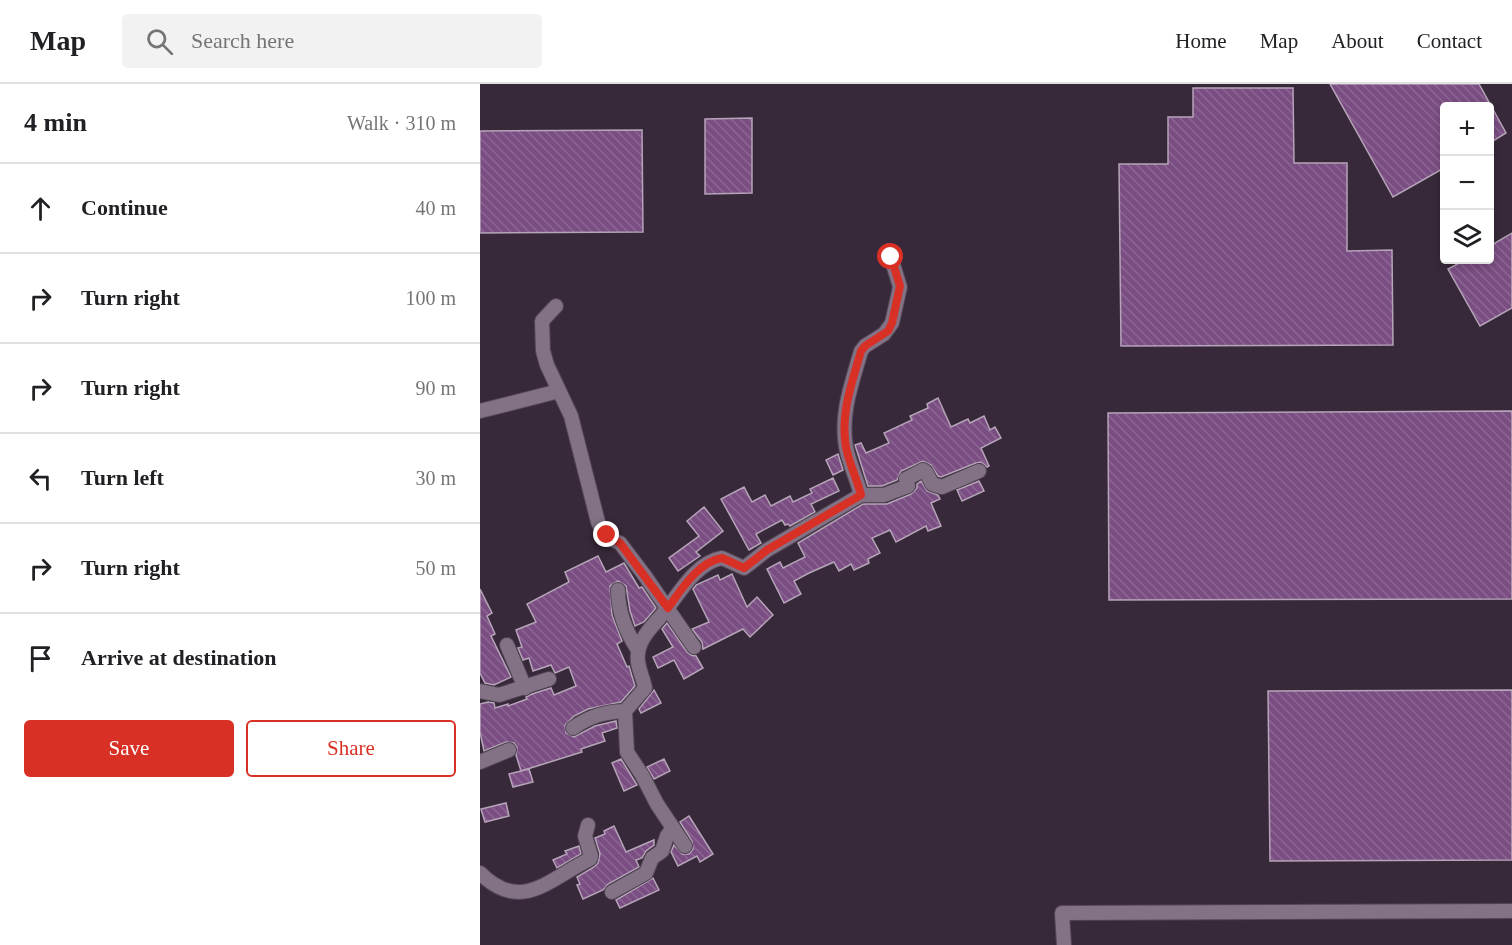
<!DOCTYPE html>
<meta charset="utf-8">
<style>
:root{--surface:#fff;--page:#f2f2f2;--text:#202124;--muted:#757577;--line:#e0e0e0;--accent:#d93025}
body{margin:0;font-family:"Times New Roman",serif;background:var(--page);color:var(--text)}
.controls{position:absolute;right:18px;top:18px;display:grid;overflow:hidden;border-radius:6px;box-shadow:0 3px 9px #0003}
.controls button{width:54px;height:54px;display:grid;place-items:center;padding:0;border:0;border-bottom:2px solid var(--line);background:var(--surface);color:var(--text);font:30px sans-serif}
.stop{position:absolute;width:18px;height:18px;margin:-14px;border:4px solid #d93025;border-radius:50%;background:#fff}
.stop.end{background:#d93025;border-color:#fff;box-shadow:0 2px 6px #0008}
.list{margin:0;padding:0;list-style:none}
h2{display:flex;justify-content:space-between;align-items:center;height:78px;margin:0;padding:0 24px;font-size:26px}
h2 small{font-size:20px;font-weight:400;color:var(--muted)}
.list li{display:grid;grid-template-columns:39px 1fr auto;gap:18px;align-items:center;box-sizing:border-box;height:90px;padding:0 24px;border-top:2px solid var(--line)}
.list b{display:block;font-size:22px;white-space:nowrap}
.list em{font-size:20px;font-style:normal;color:var(--muted)}
.actions{display:flex;gap:12px;padding:18px 24px}
.actions a{flex:1;padding:14px 0;border:2px solid var(--accent);border-radius:6px;text-align:center;font-size:21px;color:var(--accent)}
.actions .main{background:var(--accent);color:#fff}
.icon{flex:none;width:33px;height:33px;fill:none;stroke:currentColor;stroke-width:2;stroke-linecap:round;stroke-linejoin:round}
.map{position:relative;flex:none;width:1032px;height:861px;overflow:hidden}
header{display:flex;align-items:center;gap:36px;box-sizing:border-box;height:84px;padding:0 30px;background:var(--surface);border-bottom:2px solid var(--line)}
header strong{font-size:28px}
nav{display:flex;gap:33px;margin-inline-start:auto;font-size:21px}
.search{width:420px;height:54px;background:var(--page);display:flex;align-items:center;gap:15px;box-sizing:border-box;padding:0 21px;border-radius:6px;color:var(--muted);font-size:22px}
main{display:flex}
aside{flex:1;background:var(--surface)}
.map>svg:first-child{display:block}
</style>
<header>
<strong>Map</strong>
<div class="search"><svg class="icon" aria-label="search" viewBox="0 0 24 24"><circle cx="10" cy="10" r="6"/><path d="M15 15l6 6"/></svg>Search here</div>
<nav><a>Home</a><a>Map</a><a>About</a><a>Contact</a></nav>
</header>
<main>
<aside>
<h2>4 min<small>Walk · 310 m</small></h2>
<ul class="list">
<li><svg class="icon" aria-label="ahead" viewBox="0 0 24 24"><path d="M12 20V5M6 11l6-6 6 6"/></svg><div><b>Continue</b></div><em>40 m</em></li>
<li><svg class="icon" aria-label="right" viewBox="0 0 24 24"><path d="M7 20v-9h11M14 6l5 5-5 5"/></svg><div><b>Turn right</b></div><em>100 m</em></li>
<li><svg class="icon" aria-label="right" viewBox="0 0 24 24"><path d="M7 20v-9h11M14 6l5 5-5 5"/></svg><div><b>Turn right</b></div><em>90 m</em></li>
<li><svg class="icon" aria-label="left" viewBox="0 0 24 24"><path d="M17 20v-9H6M10 6l-5 5 5 5"/></svg><div><b>Turn left</b></div><em>30 m</em></li>
<li><svg class="icon" aria-label="right" viewBox="0 0 24 24"><path d="M7 20v-9h11M14 6l5 5-5 5"/></svg><div><b>Turn right</b></div><em>50 m</em></li>
<li><svg class="icon" aria-label="arrive" viewBox="0 0 24 24"><path d="M6 21V4h12l-3 4 3 4H6"/></svg><div><b>Arrive at destination</b></div></li>
</ul>
<div class="actions"><a class="main">Save</a><a>Share</a></div>
</aside>
<div class="map">
<svg width="1032" height="861" viewBox="0 0 1032 861">
<defs>
<pattern id="building-back-hatch" width="6" height="6" patternUnits="userSpaceOnUse" patternTransform="scale(1.5)"><rect width="6" height="6" fill="#7a4e82"/><path d="M-1 5l2 2M0 0l6 6M5-1l2 2" fill="none" stroke="#8c6693"/></pattern>
</defs>
<rect width="100%" height="100%" fill="#372939"/>
<!-- building -->
<g fill="url(#building-back-hatch)" stroke="#b6a4b9" stroke-width="1.5">
<polygon points="850,0 999,0 1026,49 1010,59 1010,22 964,22 964,84 913,113"/>
<polygon points="713,4 813,4 814,79 867,79 867,167 912,166 913,261 641,262 639,80 688,80 688,33 713,33"/>
<polygon points="272,34 272,109 225,110 225,35"/>
<polygon points="162,46 163,148 0,149 0,47"/>
<polygon points="1032,149 1032,224 1000,242 968,185 985,176 1010,176 1010,162"/>
<polygon points="458,314 471,343 488,335 490,339 504,332 510,346 515,343 521,354 501,364 509,382 507,383 501,378 496,379 461,393 458,392 451,381 443,377 421,387 417,396 402,402 388,402 375,361 381,359 386,369 409,359 404,349 432,336 430,332 448,324 447,320"/>
<polygon points="1032,327 1032,515 629,516 628,329"/>
<polygon points="358,370 363,386 353,391 346,376"/>
<polygon points="353,394 359,407 331,420 335,428 310,442 308,440 305,441 302,436 276,450 281,459 269,466 241,415 264,403 272,418 285,411 291,422 310,412 313,418 332,409 330,405"/>
<polygon points="441,397 447,407 458,411 460,415 451,419 461,442 448,447 446,442 416,458 410,446 392,454 400,469 388,475 389,479 374,486 371,480 359,487 354,478 329,489 314,497 321,510 304,519 287,485 300,478 303,484 325,473 318,459 383,420 407,420 431,410 437,404 437,400"/>
<polygon points="499,397 504,407 482,417 477,406"/>
<polygon points="224,423 243,447 216,468 220,472 198,487 189,474 219,452 207,437"/>
<polygon points="118,472 126,488 144,479 159,504 162,503 176,524 164,538 155,542 150,527 146,502 138,497 130,502 132,531 142,557 137,560 147,583 149,582 155,602 141,618 108,625 94,632 85,641 86,649 94,653 115,642 136,637 137,644 122,649 125,657 101,665 102,668 41,687 36,671 37,663 34,659 26,658 4,667 0,648 0,620 8,618 14,619 15,624 28,620 28,622 47,615 46,613 52,610 71,604 74,611 96,602 89,583 75,589 71,581 53,587 49,574 43,576 38,564 42,563 36,546 56,538 47,520 89,498 85,488"/>
<polygon points="252,490 267,523 277,513 293,531 270,553 263,545 223,565 222,558 212,545 229,538 213,505 216,501 238,491 240,496"/>
<polygon points="0,505 12,529 7,532 15,550 11,552 31,593 14,601 5,599 0,589"/>
<polygon points="187,539 207,568 211,571 216,572 223,584 204,595 194,576 178,584 173,573 193,563 182,545"/>
<polygon points="174,606 181,619 161,629 159,625"/>
<polygon points="1032,606 1032,776 790,777 788,607"/>
<polygon points="141,675 157,701 144,707 132,679"/>
<polygon points="184,675 190,687 174,695 167,683"/>
<polygon points="49,685 53,698 33,703 29,690"/>
<polygon points="26,719 29,732 5,738 1,725"/>
<polygon points="209,732 233,770 220,778 217,772 198,782 191,768 194,761 202,770 209,770 213,765 212,757 200,738"/>
<polygon points="134,742 146,768 174,756 174,761 166,767 162,774 156,776 159,783 128,800 123,806 103,815 97,801 100,800 97,793 114,783 118,779 120,770 115,754 125,750 124,747"/>
<polygon points="99,762 101,770 77,784 73,776 87,770 85,767"/>
<polygon points="173,794 179,806 140,824 136,816"/>
</g>
<g fill="none" stroke-linecap="round" stroke-linejoin="round">
<defs>
<g id="minor">
<polyline points="76,222 62,237 63,267 67,281 91,332 118,438 122,446 133,456 140,459 165,492 214,563"/>
<polyline points="0,327 79,307"/>
<polyline points="381,411 404,411 428,402 426,395 443,386 446,388 452,400 462,403 499,387"/>
<path d="M138,506C138,527 146,548 158,566"/>
<polyline points="27,561 45,604"/>
<polyline points="0,607 19,611 69,595"/>
<path d="M93,644C110,632 124,628 145,627"/>
<polyline points="0,678 29,666"/>
<path d="M205,762L177,720L162,691L147,668L145,627L165,604C163,592 156,582 158,569C160,552 176,539 186,526C200,508 217,478 242,474L264,484L287,466L381,411C377,395 369,379 366,363C360,330 372,299 381,267L385,262L404,250L412,239L420,203L409,167"/>
<path d="M0,789C41,830 69,795 110,775L111,772L105,752L108,741"/>
<polyline points="132,808 166,789 172,774 182,767 187,752 193,744"/>
<polyline points="584,861 582,829 1032,827"/>
</g>
</defs>
<!-- minor casing -->
<use href="#minor" stroke="#524654" stroke-width="16"/>
<!-- minor -->
<use href="#minor" stroke="#837286" stroke-width="14"/>
</g>
<g fill="none" stroke-linecap="round" stroke-linejoin="round">
<!-- route -->
<path stroke="#d93025" stroke-width="8" d="M127,451L140,459L188,524C201,506 218,478 242,474L264,484L287,466L381,411C377,395 369,379 366,363C360,330 372,299 381,267L385,262L408,247L412,239L420,202L411,173"/>
</g>
</svg>
<div class="controls">
<button>+</button>
<button>−</button>
<button><svg class="icon" aria-label="layers" viewBox="0 0 24 24"><path d="M12 4l9 5-9 5-9-5zM3 14l9 5 9-5"/></svg></button>
</div>
<div class="stop" style="left:411px;top:173px"></div>
<div class="stop end" style="left:127px;top:451px"></div>
</div>
</main>
